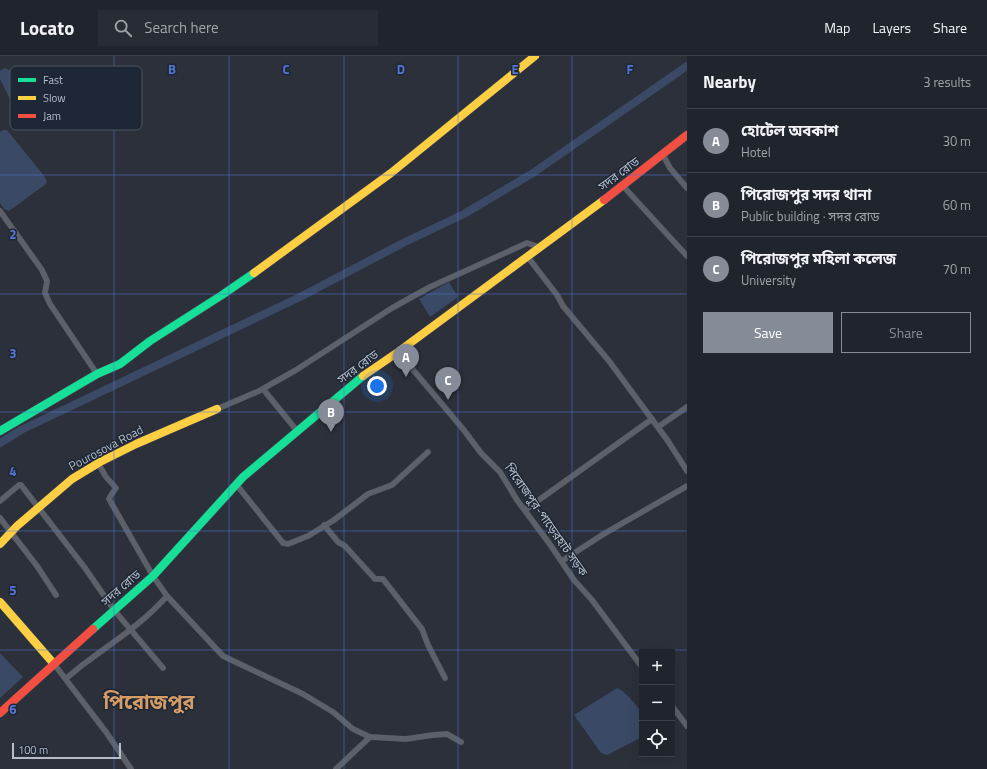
<!DOCTYPE html>
<meta charset="utf-8">
<style>
:root{--surface:#20242c;--page:#282c34;--text:#f1f3f6;--muted:#a2a4a9;--line:#3d4148;--accent:#858c98}
body{margin:0;font-family:"Titillium Web","Noto Sans Bengali",sans-serif;background:var(--page);color:var(--text)}
.controls{position:absolute;right:12px;bottom:12px;display:grid;overflow:hidden;border-radius:0px;box-shadow:0 4px 16px #0002}
.controls button{width:36px;height:36px;display:grid;place-items:center;padding:0;border:0;border-bottom:1px solid var(--line);background:var(--surface);color:var(--text);font:20px sans-serif}
.scale{position:absolute;left:12px;bottom:10px;width:109px;box-sizing:border-box;padding-left:4px;border:2px solid #b6bdca;border-top:0;font-size:11px;line-height:14px;white-space:nowrap;color:#b6bdca;-webkit-text-stroke:3px #1e2735;paint-order:stroke}
.you{position:absolute;left:377px;top:330px;width:14px;height:14px;margin:-10px;border:3px solid #fff;border-radius:50%;background:#1a73e8;box-shadow:0 0 0 6px #1a73e833}
.badge{display:grid;place-items:center;width:26px;height:26px;border-radius:50%;background:var(--accent);color:#fff;font-size:13px;font-weight:700}
.pin{position:absolute;translate:-50% -33px;filter:drop-shadow(0 1px 2px #0008)}
.pin::after{content:'';position:absolute;top:21px;width:14px;height:12px;background:inherit;clip-path:polygon(0 0,100% 0,50% 100%)}
.list{margin:0;padding:0;list-style:none}
h2{display:flex;justify-content:space-between;align-items:center;height:52px;margin:0;padding:0 16px;font-size:17px}
h2 small{font-size:13px;font-weight:400;color:var(--muted)}
.list li{display:grid;grid-template-columns:26px 1fr auto;gap:12px;align-items:center;box-sizing:border-box;height:64px;padding:0 16px;border-top:1px solid var(--line)}
.list b{display:block;font-size:15px;white-space:nowrap}
.list p{margin:0;font-size:13px;white-space:nowrap;color:var(--muted)}
.list em{font-size:13px;font-style:normal;color:var(--muted)}
.actions{display:flex;gap:8px;padding:12px 16px}
.actions a{flex:1;padding:9px 0;border:1px solid var(--accent);border-radius:0px;text-align:center;font-size:14px;color:var(--accent)}
.actions .main{background:var(--accent);color:#fff}
.icon{flex:none;width:22px;height:22px;fill:none;stroke:currentColor;stroke-width:2;stroke-linecap:round;stroke-linejoin:round}
.map{position:relative;flex:none;width:687px;height:713px;overflow:hidden}
header{display:flex;align-items:center;gap:24px;box-sizing:border-box;height:56px;padding:0 20px;background:var(--surface);border-bottom:1px solid var(--line)}
header strong{font-size:19px}
nav{display:flex;gap:22px;margin-inline-start:auto;font-size:14px}
.search{width:280px;height:36px;background:var(--page);display:flex;align-items:center;gap:10px;box-sizing:border-box;padding:0 14px;border-radius:0px;color:var(--muted);font-size:15px}
main{display:flex}
aside{flex:1;background:var(--surface)}
.map>svg:first-child{display:block}
</style>
<header>
<strong>Locato</strong>
<div class="search"><svg class="icon" aria-label="search" viewBox="0 0 24 24"><circle cx="10" cy="10" r="6"/><path d="M15 15l6 6"/></svg>Search here</div>
<nav><a>Map</a><a>Layers</a><a>Share</a></nav>
</header>
<main>
<div class="map">
<svg width="687" height="713" viewBox="0 0 687 713">
<rect width="100%" height="100%" fill="#2b303a"/>
<!-- water -->
<g fill="#3a4965">
<path d="M5,12C15,14 26,41 31,49V51C27,54 21,59 16,55L0,23V15Z"/>
<polygon points="3,74 7,74 45,121 47,126 46,128 9,155 4,153 0,147 0,76"/>
<polygon points="449,226 458,241 430,261 419,243"/>
<polygon points="0,597 23,621 0,642"/>
<path d="M617,632C624,634 640,652 642,659C643,666 642,674 642,681L607,699L601,697L574,659Z"/>
</g>
<g fill="none" stroke-linecap="round" stroke-linejoin="round">
<!-- canal -->
<polyline stroke="#3a4965" stroke-width="8" points="0,387 21,374 300,241 405,186 464,158 533,117 687,10"/>
<defs>
<g id="street">
<polyline points="663,99 670,112 687,132"/>
<polyline points="623,130 687,200"/>
<polyline points="0,155 42,214 47,225 45,237 50,248 97,318"/>
<polyline points="527,200 557,239 563,250 609,305 668,385 687,415"/>
<polyline points="398,296 463,373 481,397 500,416 517,444 549,487 574,524 592,544 642,611"/>
<polyline points="263,333 298,376"/>
<polyline points="217,353 259,335 296,314 392,252 430,231 527,187 539,191"/>
<polyline points="658,371 687,351"/>
<polyline points="98,407 106,421 116,432 111,439 109,443 153,520 167,540 223,600 303,638 333,656 353,673 370,681 406,683 433,679 447,678 461,686"/>
<polyline points="236,428 283,487 288,488 308,480 334,464 368,438 392,429 428,396"/>
<polyline points="0,445 19,429 21,429 85,512 114,554 163,612"/>
<polyline points="525,454 652,363"/>
<polyline points="0,462 37,510 56,539"/>
<polyline points="324,469 338,486 345,490 375,523 383,523 422,573 428,589 445,622"/>
<polyline points="562,505 602,479 687,430"/>
<polyline points="54,608 106,676 131,713"/>
<path d="M66,622C74,617 80,610 88,605C116,584 143,567 167,540"/>
<polyline points="672,650 687,670"/>
<polyline points="336,713 370,681"/>
</g>
<g id="fast">
<polyline points="0,375 97,318 120,308 150,285 222,239 254,217"/>
<polyline points="93,573 153,520 243,421 363,320"/>
</g>
<g id="slow">
<polyline points="254,217 391,117 535,0"/>
<polyline points="363,320 398,296 604,144"/>
<polyline points="0,488 17,470 72,423 100,406 136,388 217,353"/>
<polyline points="0,546 54,608"/>
</g>
<g id="jam">
<polyline points="604,144 687,79"/>
<polyline points="0,657 93,573"/>
</g>
</defs>
<!-- street casing -->
<use href="#street" stroke="#474b53" stroke-width="6"/>
<!-- fast casing -->
<use href="#fast" stroke="#474b53" stroke-width="9"/>
<!-- slow casing -->
<use href="#slow" stroke="#474b53" stroke-width="9"/>
<!-- jam casing -->
<use href="#jam" stroke="#474b53" stroke-width="9"/>
<!-- street -->
<use href="#street" stroke="#5c6068" stroke-width="5.5"/>
<!-- fast -->
<use href="#fast" stroke="#16e098" stroke-width="8"/>
<!-- slow -->
<use href="#slow" stroke="#ffcf43" stroke-width="8"/>
<!-- jam -->
<use href="#jam" stroke="#f24e42" stroke-width="8"/>
</g>
<!-- grid -->
<path fill="none" stroke="#5375d3" stroke-width="1" stroke-opacity="0.55" d="M114,0V713M229,0V713M344,0V713M458,0V713M572,0V713M0,119H687M0,238H687M0,356H687M0,475H687M0,594H687"/>
<g text-anchor="middle" stroke-width="3" stroke-linejoin="round" paint-order="stroke">
<!-- street labels -->
<g font-size="12" fill="#b6bdca" stroke="#1e2735">
<text transform="translate(619 118) rotate(-37)" y="4">সদর রোড</text>
<text transform="translate(358 311) rotate(-37)" y="4">সদর রোড</text>
<text transform="translate(106 392) rotate(-28)" y="4">Pourosova Road</text>
<text transform="translate(546 464) rotate(55)" y="4">পিরোজপুর-পাড়েরহাট সড়ক</text>
<text transform="translate(121 532) rotate(-41)" y="4">সদর রোড</text>
</g>
<!-- town labels -->
<g font-size="20" font-weight="bold" fill="#d59c66" stroke="#1e2735">
<text x="149" y="653">পিরোজপুর</text>
</g>
</g>
<!-- legend -->
<rect x="10" y="10" width="132" height="64" rx="6" fill="#1e2735" stroke="#4c5462" stroke-width="1"/>
<rect x="18" y="22" width="18" height="4" fill="#16e098"/>
<rect x="18" y="40" width="18" height="4" fill="#ffcf43"/>
<rect x="18" y="58" width="18" height="4" fill="#f24e42"/>
<g font-size="11" fill="#b6bdca">
<text x="43" y="28">Fast</text>
<text x="43" y="46">Slow</text>
<text x="43" y="64">Jam</text>
</g>
<g font-size="13" text-anchor="middle" font-weight="bold" fill="#5375d3" stroke="#1e2735" stroke-width="3" stroke-linejoin="round" paint-order="stroke">
<text x="172" y="18">B</text>
<text x="286" y="18">C</text>
<text x="401" y="18">D</text>
<text x="515" y="18">E</text>
<text x="630" y="18">F</text>
<text x="13" y="183">2</text>
<text x="13" y="302">3</text>
<text x="13" y="420">4</text>
<text x="13" y="539">5</text>
<text x="13" y="658">6</text>
</g>
</svg>
<div class="controls">
<button>+</button>
<button>−</button>
<button><svg class="icon" aria-label="locate" viewBox="0 0 24 24"><circle cx="12" cy="12" r="6"/><path d="M12 2v4M12 18v4M2 12h4M18 12h4"/></svg></button>
</div>
<div class="scale">100 m</div>
<div class="you"></div>
<div class="pin badge" style="left:406px;top:321px">A</div>
<div class="pin badge" style="left:331px;top:376px">B</div>
<div class="pin badge" style="left:448px;top:344px">C</div>
</div>
<aside>
<h2>Nearby<small>3 results</small></h2>
<ul class="list">
<li><span class="badge">A</span><div><b>হোটেল অবকাশ</b><p>Hotel</p></div><em>30 m</em></li>
<li><span class="badge">B</span><div><b>পিরোজপুর সদর থানা</b><p>Public building · সদর রোড</p></div><em>60 m</em></li>
<li><span class="badge">C</span><div><b>পিরোজপুর মহিলা কলেজ</b><p>University</p></div><em>70 m</em></li>
</ul>
<div class="actions"><a class="main">Save</a><a>Share</a></div>
</aside>
</main>
